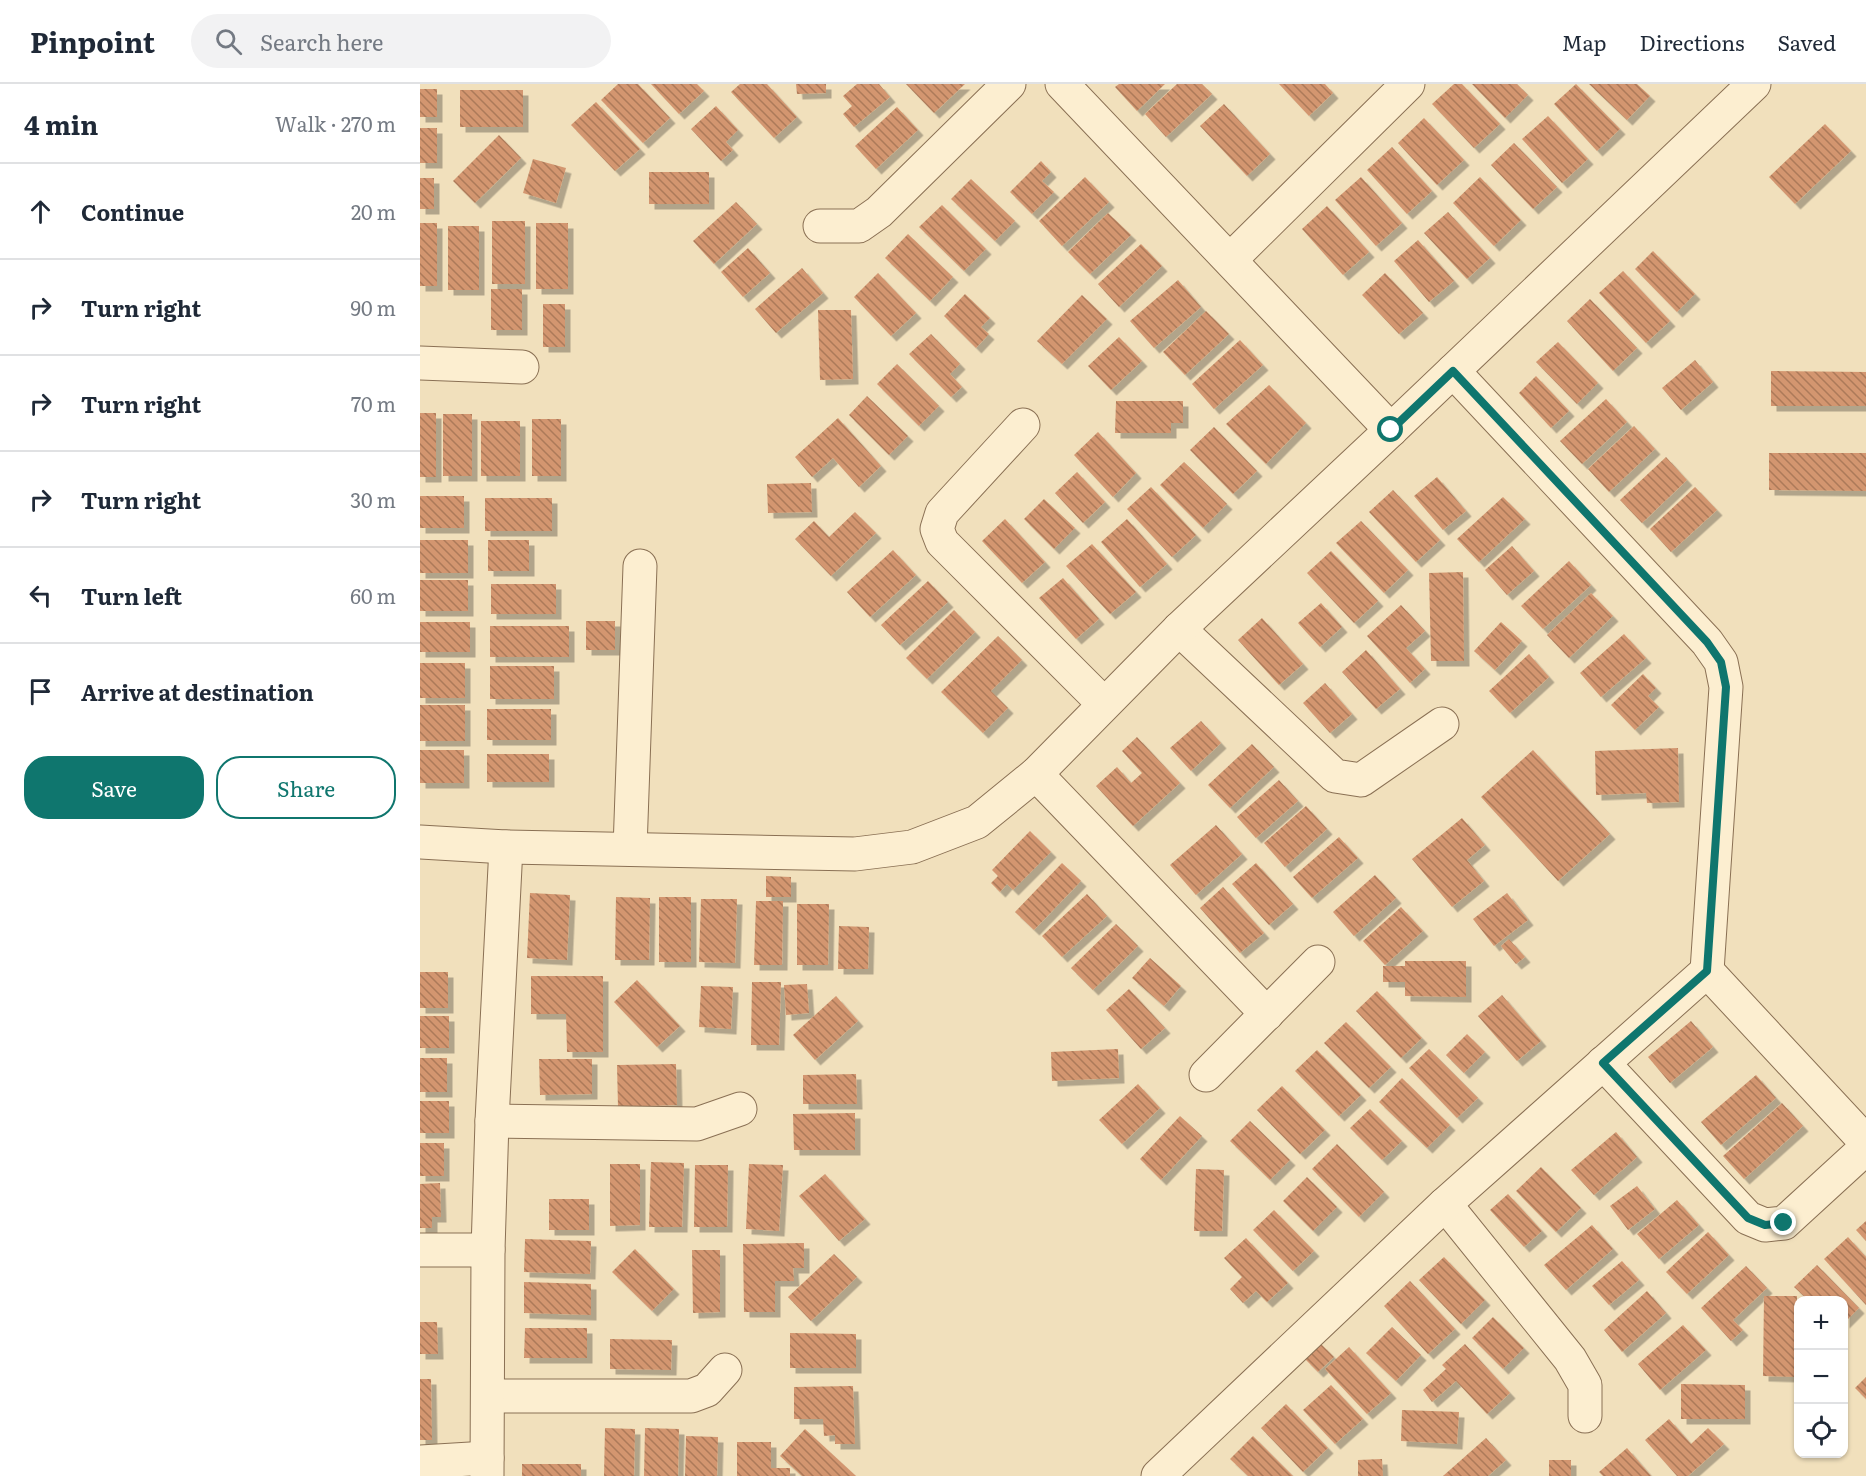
<!DOCTYPE html>
<meta charset="utf-8">
<style>
:root{--surface:#fff;--page:#f2f2f3;--text:#1f2937;--muted:#747a83;--line:#e0e1e3;--accent:#0f766e}
body{margin:0;font-family:Literata,serif;background:var(--page);color:var(--text)}
.controls{position:absolute;right:18px;bottom:18px;display:grid;overflow:hidden;border-radius:12px;box-shadow:0 2px 4px #0004}
.controls button{width:54px;height:54px;display:grid;place-items:center;padding:0;border:0;border-bottom:2px solid var(--line);background:var(--surface);color:var(--text);font:30px sans-serif}
.stop{position:absolute;width:18px;height:18px;margin:-14px;border:4px solid #0f766e;border-radius:50%;background:#fff}
.stop.end{background:#0f766e;border-color:#fff;box-shadow:0 2px 6px #0008}
.list{margin:0;padding:0;list-style:none}
h2{display:flex;justify-content:space-between;align-items:center;height:78px;margin:0;padding:0 24px;font-size:26px}
h2 small{font-size:20px;font-weight:400;color:var(--muted)}
.list li{display:grid;grid-template-columns:39px 1fr auto;gap:18px;align-items:center;box-sizing:border-box;height:96px;padding:0 24px;border-top:2px solid var(--line)}
.list b{display:block;font-size:22px;white-space:nowrap}
.list em{font-size:20px;font-style:normal;color:var(--muted)}
.actions{display:flex;gap:12px;padding:18px 24px}
.actions a{flex:1;padding:14px 0;border:2px solid var(--accent);border-radius:24px;text-align:center;font-size:21px;color:var(--accent)}
.actions .main{background:var(--accent);color:#fff}
.icon{flex:none;width:33px;height:33px;fill:none;stroke:currentColor;stroke-width:2;stroke-linecap:round;stroke-linejoin:round}
.map{position:relative;flex:none;width:1446px;height:1392px;overflow:hidden}
header{display:flex;align-items:center;gap:36px;box-sizing:border-box;height:84px;padding:0 30px;background:var(--surface);border-bottom:2px solid var(--line)}
header strong{font-size:28px}
nav{display:flex;gap:33px;margin-inline-start:auto;font-size:21px}
.search{width:420px;height:54px;background:var(--page);display:flex;align-items:center;gap:15px;box-sizing:border-box;padding:0 21px;border-radius:33px;color:var(--muted);font-size:22px}
main{display:flex}
aside{flex:1;background:var(--surface)}
.map>svg:first-child{display:block}
</style>
<header>
<strong>Pinpoint</strong>
<div class="search"><svg class="icon" aria-label="search" viewBox="0 0 24 24"><circle cx="10" cy="10" r="6"/><path d="M15 15l6 6"/></svg>Search here</div>
<nav><a>Map</a><a>Directions</a><a>Saved</a></nav>
</header>
<main>
<aside>
<h2>4 min<small>Walk · 270 m</small></h2>
<ul class="list">
<li><svg class="icon" aria-label="ahead" viewBox="0 0 24 24"><path d="M12 20V5M6 11l6-6 6 6"/></svg><div><b>Continue</b></div><em>20 m</em></li>
<li><svg class="icon" aria-label="right" viewBox="0 0 24 24"><path d="M7 20v-9h11M14 6l5 5-5 5"/></svg><div><b>Turn right</b></div><em>90 m</em></li>
<li><svg class="icon" aria-label="right" viewBox="0 0 24 24"><path d="M7 20v-9h11M14 6l5 5-5 5"/></svg><div><b>Turn right</b></div><em>70 m</em></li>
<li><svg class="icon" aria-label="right" viewBox="0 0 24 24"><path d="M7 20v-9h11M14 6l5 5-5 5"/></svg><div><b>Turn right</b></div><em>30 m</em></li>
<li><svg class="icon" aria-label="left" viewBox="0 0 24 24"><path d="M17 20v-9H6M10 6l-5 5 5 5"/></svg><div><b>Turn left</b></div><em>60 m</em></li>
<li><svg class="icon" aria-label="arrive" viewBox="0 0 24 24"><path d="M6 21V4h12l-3 4 3 4H6"/></svg><div><b>Arrive at destination</b></div></li>
</ul>
<div class="actions"><a class="main">Save</a><a>Share</a></div>
</aside>
<div class="map">
<svg width="1446" height="1392" viewBox="0 0 1446 1392">
<defs>
<pattern id="building-back-hatch" width="6" height="6" patternUnits="userSpaceOnUse" patternTransform="scale(1.5)"><rect width="6" height="6" fill="#d3966f"/><path d="M-1 5l2 2M0 0l6 6M5-1l2 2" fill="none" stroke="#ac7a5a"/></pattern>
<filter id="shadow"><feDropShadow dx="5.5" dy="5.5" stdDeviation="0" flood-color="#0004"/></filter>
</defs>
<rect width="100%" height="100%" fill="#f1e0bc"/>
<!-- building -->
<g fill="url(#building-back-hatch)" filter="url(#shadow)">
<polygon points="198,0 218,0 250,34 223,59 181,16"/>
<polygon points="231,0 277,0 284,7 259,30"/>
<polygon points="320,0 347,0 377,33 354,54 311,8"/>
<polygon points="376,0 406,0 406,9 377,10"/>
<polygon points="437,0 459,0 470,13 434,43 423,30 432,22 423,12"/>
<polygon points="486,0 545,0 514,29"/>
<polygon points="699,0 745,0 717,27 695,3"/>
<polygon points="757,0 782,0 792,10 746,53 725,30"/>
<polygon points="859,0 905,0 913,9 889,32"/>
<polygon points="1034,0 1042,0 1080,40 1054,64 1012,20"/>
<polygon points="1052,0 1097,0 1108,11 1085,34"/>
<polygon points="1156,0 1200,45 1177,67 1134,20"/>
<polygon points="1169,0 1217,0 1230,12 1207,36"/>
<rect x="0" y="5" width="17" height="28"/>
<rect x="40" y="6" width="63" height="37"/>
<polygon points="176,18 220,65 195,87 151,41"/>
<polygon points="804,20 850,70 827,92 780,42"/>
<polygon points="296,22 318,46 306,58 313,66 301,77 271,45"/>
<polygon points="477,23 498,46 456,85 435,62"/>
<polygon points="1128,32 1168,75 1142,99 1102,55"/>
<polygon points="1004,34 1044,76 1017,101 978,59"/>
<polygon points="1405,40 1431,67 1375,120 1349,93"/>
<rect x="0" y="44" width="17" height="35"/>
<polygon points="79,51 101,74 55,119 33,97"/>
<polygon points="1094,59 1137,103 1113,125 1071,81"/>
<polygon points="972,63 1012,107 987,130 947,86"/>
<polygon points="113,75 146,84 136,119 103,109"/>
<polygon points="621,77 631,88 622,97 634,108 612,130 590,108"/>
<rect x="229" y="88" width="60" height="32"/>
<polygon points="665,93 689,118 642,162 619,137"/>
<polygon points="941,93 982,139 956,162 915,116"/>
<polygon points="1060,93 1101,136 1074,162 1033,119"/>
<rect x="0" y="94" width="14" height="31"/>
<polygon points="551,95 595,137 575,157 531,115"/>
<polygon points="316,118 337,140 294,180 273,157"/>
<polygon points="522,121 566,165 544,187 499,143"/>
<polygon points="907,122 949,168 923,191 882,145"/>
<polygon points="1028,128 1070,174 1047,195 1004,149"/>
<polygon points="688,129 711,151 670,190 648,168"/>
<rect x="72" y="137" width="33" height="63"/>
<rect x="0" y="139" width="17" height="63"/>
<rect x="116" y="139" width="32" height="66"/>
<rect x="28" y="142" width="31" height="64"/>
<polygon points="488,150 533,193 510,217 465,174"/>
<polygon points="998,156 1034,197 1009,218 974,177"/>
<polygon points="721,160 742,182 699,223 678,200"/>
<polygon points="328,164 350,189 323,213 301,188"/>
<polygon points="1233,167 1275,210 1257,228 1215,185"/>
<polygon points="382,184 403,209 356,249 335,225"/>
<polygon points="1203,187 1250,237 1226,259 1179,209"/>
<polygon points="458,189 496,229 471,252 434,213"/>
<polygon points="965,189 1003,229 979,250 942,211"/>
<polygon points="758,196 781,223 734,264 710,237"/>
<rect x="71" y="205" width="31" height="41"/>
<polygon points="545,210 570,234 561,243 569,250 556,264 524,232"/>
<polygon points="662,211 687,235 642,280 617,257"/>
<polygon points="1170,215 1217,264 1193,287 1147,237"/>
<rect x="123" y="220" width="22" height="43"/>
<polygon points="398,226 431,226 433,295 400,296"/>
<polygon points="786,227 809,250 765,291 743,268"/>
<polygon points="511,250 540,280 530,290 542,303 531,313 489,270"/>
<polygon points="699,253 722,277 691,306 668,282"/>
<polygon points="820,256 843,281 794,325 772,300"/>
<polygon points="1138,258 1178,299 1157,320 1116,278"/>
<polygon points="1275,276 1293,298 1261,326 1242,304"/>
<polygon points="477,280 519,322 499,342 457,300"/>
<polygon points="1351,287 1446,288 1446,322 1351,322"/>
<polygon points="1116,292 1149,327 1131,344 1099,309"/>
<polygon points="849,301 886,339 846,380 806,340"/>
<polygon points="447,312 488,352 469,371 429,331"/>
<polygon points="1186,315 1207,338 1162,380 1140,357"/>
<polygon points="696,317 763,317 763,339 751,339 751,349 695,349"/>
<rect x="0" y="329" width="16" height="64"/>
<rect x="23" y="330" width="29" height="62"/>
<polygon points="418,334 461,382 439,403 413,374 392,393 375,373"/>
<rect x="112" y="335" width="29" height="57"/>
<rect x="61" y="337" width="39" height="55"/>
<polygon points="1214,342 1235,365 1189,408 1168,385"/>
<polygon points="794,343 837,387 813,410 770,366"/>
<polygon points="678,348 716,389 693,413 654,371"/>
<polygon points="1349,369 1446,369 1446,407 1349,406"/>
<polygon points="1246,373 1267,396 1222,439 1200,416"/>
<polygon points="764,378 807,420 783,444 740,401"/>
<polygon points="657,388 685,418 663,439 635,409"/>
<polygon points="1017,393 1046,427 1023,446 994,412"/>
<polygon points="391,399 392,428 348,429 347,400"/>
<polygon points="731,403 776,451 752,473 707,425"/>
<polygon points="1275,403 1297,426 1251,468 1230,445"/>
<polygon points="973,406 1020,456 996,478 949,428"/>
<rect x="0" y="412" width="44" height="32"/>
<polygon points="1083,413 1105,435 1059,478 1037,455"/>
<rect x="65" y="414" width="67" height="33"/>
<polygon points="624,415 655,444 634,465 604,435"/>
<polygon points="435,428 456,449 411,492 375,455 394,437 409,453"/>
<polygon points="585,435 625,478 602,499 562,457"/>
<polygon points="707,435 747,480 720,503 681,458"/>
<polygon points="941,437 988,486 964,509 916,459"/>
<rect x="0" y="456" width="48" height="33"/>
<rect x="68" y="456" width="41" height="31"/>
<polygon points="672,460 716,508 690,530 646,482"/>
<polygon points="1092,462 1114,487 1087,511 1065,486"/>
<polygon points="473,466 496,491 450,533 427,508"/>
<polygon points="911,467 958,517 934,539 887,489"/>
<polygon points="1149,477 1171,501 1123,545 1101,522"/>
<polygon points="1043,488 1044,577 1011,577 1009,489"/>
<polygon points="643,494 679,535 656,555 619,514"/>
<rect x="0" y="496" width="48" height="31"/>
<polygon points="508,497 528,518 480,561 461,541"/>
<rect x="71" y="500" width="65" height="30"/>
<polygon points="1171,509 1193,532 1149,574 1127,551"/>
<polygon points="901,519 922,543 900,563 878,539"/>
<polygon points="981,521 1005,547 986,564 1005,585 990,599 947,552"/>
<polygon points="534,526 555,548 507,595 486,574"/>
<polygon points="842,534 883,580 859,601 818,556"/>
<rect x="166" y="537" width="29" height="29"/>
<rect x="0" y="538" width="50" height="30"/>
<polygon points="1081,538 1102,557 1075,586 1054,567"/>
<rect x="70" y="542" width="79" height="31"/>
<polygon points="1204,550 1226,574 1181,613 1160,589"/>
<polygon points="578,552 602,576 571,607 588,624 563,649 521,608"/>
<polygon points="946,566 980,605 956,625 922,588"/>
<polygon points="1109,570 1129,593 1090,629 1069,607"/>
<rect x="0" y="579" width="45" height="35"/>
<rect x="70" y="582" width="64" height="33"/>
<polygon points="1223,590 1236,604 1228,612 1239,623 1215,646 1191,621"/>
<polygon points="905,599 932,630 910,649 883,619"/>
<rect x="0" y="621" width="45" height="36"/>
<rect x="67" y="625" width="64" height="31"/>
<polygon points="781,637 801,659 771,687 750,664"/>
<polygon points="717,653 760,699 713,742 676,702 697,683 711,699 722,689 702,667"/>
<polygon points="832,660 854,683 810,724 788,701"/>
<polygon points="1258,664 1259,718 1227,719 1226,709 1176,711 1175,667"/>
<rect x="0" y="666" width="44" height="33"/>
<polygon points="1113,666 1190,750 1138,797 1061,713"/>
<rect x="67" y="670" width="62" height="28"/>
<polygon points="859,696 878,717 836,754 817,733"/>
<polygon points="886,722 907,745 865,783 844,759"/>
<polygon points="1042,734 1065,761 1047,776 1064,797 1032,823 992,775"/>
<polygon points="796,741 822,770 776,811 750,781"/>
<polygon points="610,747 631,768 593,806 587,800 580,808 571,799 578,792 572,786"/>
<polygon points="919,753 938,774 892,814 873,793"/>
<polygon points="642,779 661,797 614,846 595,828"/>
<polygon points="836,779 873,820 849,841 812,800"/>
<polygon points="955,791 976,814 934,852 913,828"/>
<polygon points="346,792 371,793 371,813 346,813"/>
<polygon points="803,803 844,849 820,869 780,824"/>
<polygon points="110,809 150,811 147,876 107,874"/>
<polygon points="1087,809 1108,836 1074,862 1053,835"/>
<polygon points="667,810 687,832 642,873 622,852"/>
<polygon points="196,813 230,814 229,876 195,876"/>
<rect x="239" y="813" width="32" height="65"/>
<polygon points="281,815 317,815 315,879 279,878"/>
<polygon points="336,817 363,817 362,881 334,881"/>
<polygon points="377,820 409,820 408,881 377,881"/>
<polygon points="981,823 1003,847 965,881 943,857"/>
<polygon points="696,840 718,862 673,906 651,884"/>
<polygon points="419,842 449,843 448,885 418,885"/>
<polygon points="1089,855 1105,873 1096,880 1081,862"/>
<polygon points="730,874 761,902 744,922 712,894"/>
<polygon points="985,877 1046,877 1046,913 985,912 985,898 963,898 963,882 985,882"/>
<rect x="0" y="888" width="28" height="36"/>
<polygon points="111,892 183,892 183,968 147,968 146,930 111,930"/>
<polygon points="217,896 260,942 237,963 194,918"/>
<polygon points="332,898 361,898 359,961 331,961"/>
<polygon points="387,900 389,929 366,931 364,901"/>
<polygon points="281,902 313,903 311,945 279,943"/>
<polygon points="709,905 745,944 721,965 686,926"/>
<polygon points="957,907 1002,954 981,974 936,927"/>
<polygon points="1082,911 1121,957 1097,977 1058,932"/>
<polygon points="416,912 438,937 395,976 373,951"/>
<rect x="0" y="932" width="29" height="32"/>
<polygon points="1271,937 1293,963 1250,999 1228,973"/>
<polygon points="926,938 971,983 949,1004 904,959"/>
<polygon points="1047,950 1065,968 1044,989 1026,971"/>
<polygon points="698,965 699,994 632,997 631,968"/>
<polygon points="1009,965 1058,1014 1037,1034 989,984"/>
<polygon points="897,966 941,1011 919,1032 875,987"/>
<rect x="0" y="974" width="27" height="34"/>
<polygon points="119,975 172,975 172,1010 120,1011"/>
<polygon points="256,980 257,1021 198,1023 197,981"/>
<polygon points="436,990 437,1020 383,1020 383,991"/>
<polygon points="1336,991 1356,1014 1301,1061 1281,1038"/>
<polygon points="982,994 1030,1041 1007,1064 959,1018"/>
<polygon points="718,1000 740,1024 702,1060 679,1036"/>
<polygon points="862,1002 905,1046 880,1070 837,1026"/>
<rect x="0" y="1017" width="29" height="32"/>
<polygon points="1362,1019 1383,1042 1324,1095 1303,1072"/>
<polygon points="950,1025 982,1057 962,1076 930,1044"/>
<polygon points="435,1029 435,1066 374,1066 373,1030"/>
<polygon points="760,1032 782,1052 741,1096 720,1075"/>
<polygon points="830,1037 870,1076 850,1096 810,1057"/>
<polygon points="1196,1048 1217,1073 1174,1111 1151,1086"/>
<rect x="0" y="1059" width="24" height="33"/>
<polygon points="917,1060 964,1108 939,1133 892,1085"/>
<polygon points="231,1078 264,1079 262,1143 229,1143"/>
<polygon points="190,1080 220,1080 220,1141 190,1142"/>
<polygon points="329,1080 363,1081 359,1147 326,1145"/>
<polygon points="275,1081 308,1081 307,1143 274,1143"/>
<polygon points="1121,1083 1161,1124 1136,1148 1096,1107"/>
<polygon points="776,1085 804,1086 802,1147 774,1147"/>
<polygon points="405,1090 445,1135 419,1157 379,1112"/>
<polygon points="887,1093 917,1123 893,1147 863,1117"/>
<polygon points="20,1099 21,1133 12,1133 12,1144 0,1144 0,1100"/>
<polygon points="1217,1102 1235,1125 1208,1146 1190,1122"/>
<polygon points="1088,1110 1122,1147 1104,1163 1070,1126"/>
<rect x="129" y="1115" width="40" height="31"/>
<polygon points="1257,1116 1279,1141 1239,1175 1217,1150"/>
<polygon points="854,1126 894,1167 873,1187 833,1146"/>
<polygon points="1446,1137 1446,1157 1436,1146"/>
<polygon points="1172,1141 1193,1165 1146,1206 1124,1181"/>
<polygon points="1288,1148 1309,1171 1267,1210 1246,1188"/>
<polygon points="1428,1153 1446,1173 1446,1221 1404,1175"/>
<polygon points="826,1154 868,1199 847,1218 836,1207 823,1219 810,1205 822,1193 804,1174"/>
<polygon points="105,1155 171,1157 170,1190 104,1188"/>
<polygon points="384,1159 384,1184 373,1184 374,1197 355,1197 355,1228 324,1228 323,1160"/>
<polygon points="215,1165 254,1205 232,1227 192,1188"/>
<polygon points="272,1166 300,1166 300,1228 273,1229"/>
<polygon points="414,1170 437,1193 391,1237 368,1213"/>
<polygon points="1024,1173 1065,1216 1041,1240 999,1196"/>
<polygon points="1202,1177 1219,1196 1189,1221 1172,1202"/>
<polygon points="1397,1181 1439,1224 1424,1239 1424,1216 1388,1216 1374,1203"/>
<polygon points="1326,1182 1347,1204 1313,1236 1323,1246 1311,1257 1281,1224"/>
<polygon points="990,1197 1035,1245 1008,1270 964,1222"/>
<polygon points="104,1198 171,1200 171,1231 104,1229"/>
<polygon points="1227,1207 1246,1229 1202,1268 1184,1246"/>
<polygon points="1344,1212 1377,1212 1376,1293 1343,1292"/>
<polygon points="1073,1233 1104,1264 1083,1285 1052,1254"/>
<polygon points="0,1238 17,1238 18,1270 0,1270"/>
<polygon points="1263,1241 1286,1266 1240,1306 1218,1280"/>
<polygon points="972,1243 1001,1271 976,1297 946,1269"/>
<polygon points="105,1244 167,1244 167,1274 104,1274"/>
<polygon points="370,1249 436,1250 436,1284 370,1284"/>
<polygon points="190,1255 252,1256 251,1286 190,1285"/>
<polygon points="901,1260 914,1273 898,1288 885,1275"/>
<polygon points="1045,1260 1090,1309 1067,1330 1036,1297 1012,1318 1003,1306 1026,1285 1022,1281"/>
<polygon points="929,1263 971,1309 947,1330 905,1285"/>
<polygon points="1446,1293 1446,1315 1435,1304"/>
<polygon points="0,1295 11,1295 12,1356 0,1356"/>
<polygon points="1261,1300 1325,1301 1325,1335 1261,1335"/>
<polygon points="911,1301 943,1335 915,1360 883,1326"/>
<polygon points="433,1302 435,1360 415,1360 415,1351 404,1352 403,1335 374,1335 374,1303"/>
<polygon points="866,1320 908,1364 883,1388 841,1344"/>
<polygon points="982,1326 1039,1328 1037,1360 981,1357"/>
<polygon points="1249,1335 1271,1360 1288,1344 1304,1360 1268,1392 1257,1392 1225,1356"/>
<polygon points="185,1344 215,1345 214,1392 184,1392"/>
<polygon points="225,1344 259,1345 258,1392 224,1392"/>
<polygon points="385,1345 436,1392 382,1392 360,1372"/>
<polygon points="266,1352 298,1353 297,1392 265,1392"/>
<polygon points="833,1352 873,1392 828,1392 810,1375"/>
<polygon points="1066,1354 1086,1376 1068,1392 1023,1392"/>
<polygon points="317,1358 351,1358 351,1384 370,1384 370,1392 317,1392"/>
<polygon points="1207,1364 1231,1392 1183,1392 1179,1388"/>
<polygon points="962,1375 963,1392 938,1392 938,1376"/>
<rect x="1129" y="1376" width="22" height="16"/>
<rect x="102" y="1380" width="59" height="12"/>
</g>
<g fill="none" stroke-linecap="round" stroke-linejoin="round">
<defs>
<g id="street">
<polyline points="642,0 971,346"/>
<polyline points="400,142 439,142 459,128 589,0"/>
<polyline points="811,175 988,0"/>
<polyline points="0,279 102,283"/>
<polyline points="1033,287 1287,558 1301,578 1306,603 1287,887"/>
<polyline points="603,341 522,429 517,445 522,458 684,620"/>
<polyline points="759,545 915,692 941,696 1022,640"/>
<polyline points="616,690 847,930"/>
<polyline points="0,758 86,763 435,770 492,763 557,738 616,690 759,545 971,346 1334,0"/>
<polyline points="210,765 220,482"/>
<polyline points="1183,979 1328,1134 1345,1141 1364,1139 1446,1064"/>
<polyline points="786,991 898,878"/>
<polyline points="72,1037 277,1040 320,1025"/>
<polyline points="1025,1120 1150,1275 1165,1301 1165,1332"/>
<polyline points="0,1166 68,1166"/>
<polyline points="68,1312 271,1312 287,1306 305,1286"/>
<polyline points="0,1378 67,1374"/>
<polyline points="67,1392 68,1166 72,1037 86,763"/>
<polyline points="738,1392 1025,1120 1287,887 1446,1058"/>
</g>
</defs>
<!-- street casing -->
<use href="#street" stroke="#8a7054" stroke-width="35"/>
<!-- street -->
<use href="#street" stroke="#fceed0" stroke-width="33"/>
</g>
<g fill="none" stroke-linecap="round" stroke-linejoin="round">
<!-- route -->
<polyline stroke="#0f766e" stroke-width="8" points="971,346 1033,287 1287,558 1301,578 1306,603 1287,887 1183,979 1328,1134 1345,1141 1364,1139"/>
</g>
</svg>
<div class="controls">
<button>+</button>
<button>−</button>
<button><svg class="icon" aria-label="locate" viewBox="0 0 24 24"><circle cx="12" cy="12" r="6"/><path d="M12 2v4M12 18v4M2 12h4M18 12h4"/></svg></button>
</div>
<div class="stop" style="left:971px;top:346px"></div>
<div class="stop end" style="left:1364px;top:1139px"></div>
</div>
</main>
